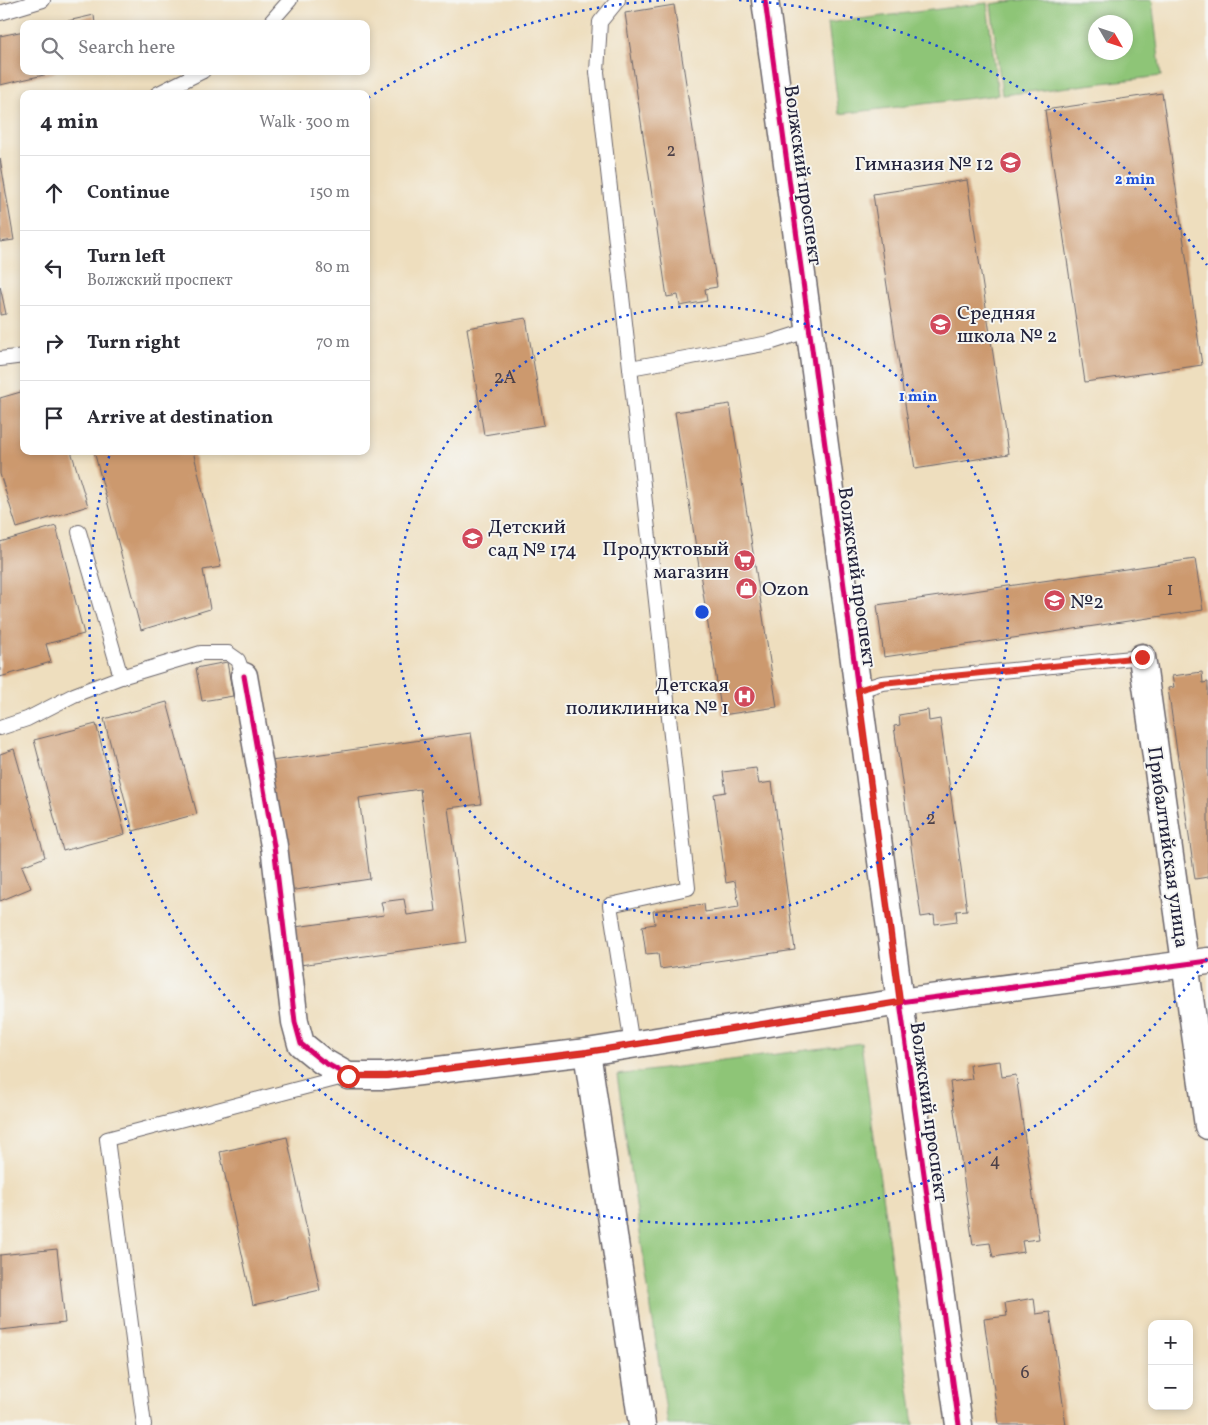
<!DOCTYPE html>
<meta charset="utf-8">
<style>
:root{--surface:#fff;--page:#f7f7f7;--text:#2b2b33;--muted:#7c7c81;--line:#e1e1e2}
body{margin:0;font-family:Vollkorn,serif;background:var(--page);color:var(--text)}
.controls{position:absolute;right:15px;bottom:15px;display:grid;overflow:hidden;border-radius:10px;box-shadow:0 2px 8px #0003}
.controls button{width:45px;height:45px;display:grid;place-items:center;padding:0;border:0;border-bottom:1px solid var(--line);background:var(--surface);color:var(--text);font:25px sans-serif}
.compass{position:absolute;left:1088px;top:15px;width:45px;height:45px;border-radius:50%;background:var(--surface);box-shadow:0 2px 8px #0003;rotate:129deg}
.stop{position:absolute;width:15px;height:15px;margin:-11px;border:4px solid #d93025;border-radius:50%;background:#fff}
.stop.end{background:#d93025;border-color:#fff;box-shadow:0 1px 5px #0008}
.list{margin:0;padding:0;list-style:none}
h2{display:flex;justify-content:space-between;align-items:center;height:65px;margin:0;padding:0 20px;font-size:21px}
h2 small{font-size:16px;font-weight:400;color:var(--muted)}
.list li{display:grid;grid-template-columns:32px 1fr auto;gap:15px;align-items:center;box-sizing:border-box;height:75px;padding:0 20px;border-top:1px solid var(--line)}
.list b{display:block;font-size:19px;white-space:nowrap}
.list p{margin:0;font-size:16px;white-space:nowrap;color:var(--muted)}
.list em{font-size:16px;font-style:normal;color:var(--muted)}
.icon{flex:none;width:28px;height:28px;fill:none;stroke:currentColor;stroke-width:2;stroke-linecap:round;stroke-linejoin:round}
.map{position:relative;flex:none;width:1208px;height:1425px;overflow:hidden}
.search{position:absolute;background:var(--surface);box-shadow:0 2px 8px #0003;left:20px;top:20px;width:350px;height:55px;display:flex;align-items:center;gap:12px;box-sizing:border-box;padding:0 18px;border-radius:10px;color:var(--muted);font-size:19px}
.panel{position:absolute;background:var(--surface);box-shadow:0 2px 8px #0003;left:20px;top:90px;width:350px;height:365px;border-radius:10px}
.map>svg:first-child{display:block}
</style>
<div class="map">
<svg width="1208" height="1425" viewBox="0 0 1208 1425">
<rect width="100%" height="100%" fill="#f6f6f2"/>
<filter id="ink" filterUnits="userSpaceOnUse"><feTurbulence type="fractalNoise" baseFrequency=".02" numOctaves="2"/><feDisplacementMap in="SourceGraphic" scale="10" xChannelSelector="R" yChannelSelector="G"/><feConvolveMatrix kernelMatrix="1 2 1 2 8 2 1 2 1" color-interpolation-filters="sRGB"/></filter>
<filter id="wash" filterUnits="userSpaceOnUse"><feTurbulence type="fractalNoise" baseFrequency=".0096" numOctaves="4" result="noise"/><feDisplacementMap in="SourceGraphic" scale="20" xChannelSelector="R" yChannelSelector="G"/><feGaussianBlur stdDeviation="1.12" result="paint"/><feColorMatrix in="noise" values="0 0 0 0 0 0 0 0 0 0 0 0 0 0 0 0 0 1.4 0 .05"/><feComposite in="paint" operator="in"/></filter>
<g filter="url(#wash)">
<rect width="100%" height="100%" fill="#eedebe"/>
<!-- green -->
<g fill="#8ec577" stroke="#587459" fill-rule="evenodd">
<path d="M1020,0H1152L1161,76L1002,95L991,4ZM1096,22H1126V52H1096Z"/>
<polygon points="987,3 998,95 839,114 828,23"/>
<polygon points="861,1043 914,1425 668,1425 617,1075"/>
</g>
<g id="blocks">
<!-- building -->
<g fill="#cc996e">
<polygon points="674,5 717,287 705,289 707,301 680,306 678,295 667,297 625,13"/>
<polygon points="94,15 95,24 59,24 59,23"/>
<polygon points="24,31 24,71 57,72 0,85 0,36"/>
<polygon points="1162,93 1202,365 1085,382 1045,110"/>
<polygon points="0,158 14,240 0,242"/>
<polygon points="967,180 1008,454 915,469 873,194"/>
<polygon points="0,286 6,314 0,315"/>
<polygon points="526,318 544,425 484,435 467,328"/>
<polygon points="24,391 24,451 71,451 88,506 17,528 0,474 0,398"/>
<polygon points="730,404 777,707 722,715 675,412"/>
<polygon points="94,451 193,451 221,567 203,570 210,609 141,630"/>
<polygon points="56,526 84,634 46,644 51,662 0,677 0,542"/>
<polygon points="1195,559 1203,610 884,657 877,605"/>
<polygon points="227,662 233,696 202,701 196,668"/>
<polygon points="1202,672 1203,683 1208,682 1208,877 1195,879 1168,688 1174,687 1172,676"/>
<polygon points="167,702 197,814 133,831 104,719"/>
<polygon points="928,710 929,721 940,719 967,910 956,911 957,921 935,924 934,915 921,917 894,726 900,725 899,715"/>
<polygon points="96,724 125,834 63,851 34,740"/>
<polygon points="471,733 481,804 448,808 466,942 300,965 295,927 384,915 381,902 404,899 407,915 436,911 420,789 359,798 370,879 282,892 264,762"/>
<polygon points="14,749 45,857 22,866 31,888 0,901 0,754"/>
<polygon points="756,768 759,784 772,782 795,950 660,969 658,953 646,954 642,926 655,924 653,911 704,904 705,912 739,907 735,881 726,883 714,794 726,792 723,772"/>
<polygon points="1000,1061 1002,1077 1016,1075 1039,1239 1022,1241 1024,1252 993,1257 990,1243 973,1245 950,1082 972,1079 970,1065"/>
<polygon points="287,1137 320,1290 253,1305 220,1152"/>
<polygon points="57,1249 65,1323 0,1330 0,1255"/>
<polygon points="1034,1298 1036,1314 1050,1312 1066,1425 999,1425 984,1319 1007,1316 1005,1303"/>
</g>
</g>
</g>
<g filter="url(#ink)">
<use href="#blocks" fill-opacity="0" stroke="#696469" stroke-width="1"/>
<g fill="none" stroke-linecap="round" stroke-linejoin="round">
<defs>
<g id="lane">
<polyline points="618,0 600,22 597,72 688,888 610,905 632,1045"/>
<polyline points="0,13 43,0"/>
<polyline points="269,24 290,0"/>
<polyline points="157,94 203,71"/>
<polyline points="0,359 24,356"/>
<polyline points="630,368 769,343 810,330"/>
<polyline points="79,532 121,677"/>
<polyline points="859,690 882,683 1142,657"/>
<polyline points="0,728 27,719 74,695 121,677 201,653 228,653 238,660 244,676"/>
<polyline points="144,1425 107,1139 347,1076"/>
</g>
<g id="street">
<polyline points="765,0 900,1002 959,1425"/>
<polyline points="1142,657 1208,1126"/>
<polyline points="244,676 274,846 295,1022 301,1044 322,1061 348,1076 387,1076 587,1052 900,1002 1208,961"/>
<polyline points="587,1052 642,1425"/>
</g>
</defs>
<!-- lane casing -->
<use href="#lane" stroke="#696469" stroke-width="16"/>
<!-- street casing -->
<use href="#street" stroke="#696469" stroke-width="29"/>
<!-- lane -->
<use href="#lane" stroke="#fff" stroke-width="14"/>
<!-- street -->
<use href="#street" stroke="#fff" stroke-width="26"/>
<defs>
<g id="cycleway">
<polyline points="765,0 900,1002 959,1425"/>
<polyline points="244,676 274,846 295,1022 301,1044 322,1061 348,1076 387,1076 587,1052 900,1002 1208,961"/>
</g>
</defs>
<!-- cycleway casing -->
<use href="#cycleway" stroke="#f6f6f2" stroke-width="8"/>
<!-- cycleway -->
<use href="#cycleway" stroke="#d6006c" stroke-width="5"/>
</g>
</g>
<g fill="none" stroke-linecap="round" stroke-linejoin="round" filter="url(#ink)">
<!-- route -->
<polyline stroke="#d93025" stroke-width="6" points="348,1076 386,1076 587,1052 900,1002 858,690 882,683 1142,657"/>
</g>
<!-- distance rings -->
<g fill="none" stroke="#1d4ed8" stroke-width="2.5" stroke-dasharray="2.5 5">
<circle cx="702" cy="612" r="306"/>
<path d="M1207 959A613 613 0 0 1 110 453M368 98A613 613 0 0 1 665 0M739 0A613 613 0 0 1 1207 265"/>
</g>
<!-- icons -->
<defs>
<symbol id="school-disc" viewBox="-11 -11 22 22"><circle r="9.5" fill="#d1495b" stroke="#f6f6f2"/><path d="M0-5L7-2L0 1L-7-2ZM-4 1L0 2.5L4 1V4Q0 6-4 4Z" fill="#fff"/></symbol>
<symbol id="supermarket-disc" viewBox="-11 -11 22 22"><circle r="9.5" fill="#d1495b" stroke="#f6f6f2"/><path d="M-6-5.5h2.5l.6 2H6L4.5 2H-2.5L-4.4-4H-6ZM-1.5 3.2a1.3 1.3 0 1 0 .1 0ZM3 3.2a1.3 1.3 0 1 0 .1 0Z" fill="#fff"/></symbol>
<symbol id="shop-disc" viewBox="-11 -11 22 22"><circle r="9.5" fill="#d1495b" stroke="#f6f6f2"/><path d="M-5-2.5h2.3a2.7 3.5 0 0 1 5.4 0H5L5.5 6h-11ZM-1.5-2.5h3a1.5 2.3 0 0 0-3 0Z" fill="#fff"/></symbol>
<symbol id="hospital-disc" viewBox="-11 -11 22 22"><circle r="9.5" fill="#d1495b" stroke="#f6f6f2"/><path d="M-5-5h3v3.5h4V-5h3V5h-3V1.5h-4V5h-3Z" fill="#fff"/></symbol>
</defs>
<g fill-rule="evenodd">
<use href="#school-disc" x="998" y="150" width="25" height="25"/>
<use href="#school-disc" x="928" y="312" width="25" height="25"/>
<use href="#school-disc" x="460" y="526" width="25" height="25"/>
<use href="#supermarket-disc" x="732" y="548" width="25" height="25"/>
<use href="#shop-disc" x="734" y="576" width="25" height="25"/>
<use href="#school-disc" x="1042" y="588" width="25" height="25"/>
<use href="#hospital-disc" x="732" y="684" width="25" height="25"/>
</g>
<g text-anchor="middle" stroke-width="4" stroke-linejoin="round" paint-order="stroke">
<!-- number labels -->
<g font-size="18" fill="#4c4048">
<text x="671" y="156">2</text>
<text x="505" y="383">2А</text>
<text x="1170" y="595">1</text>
<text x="931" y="824">2</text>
<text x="995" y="1166">4</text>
<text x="1025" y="1378">6</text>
</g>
<!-- poi labels -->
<g font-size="20" fill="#22223b" stroke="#f6f6f2" text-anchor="start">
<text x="994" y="170" text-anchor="end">Гимназия № 12</text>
<text x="957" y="319">Средняя<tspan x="957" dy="23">школа № 2</tspan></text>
<text x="488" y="533">Детский<tspan x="488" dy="23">сад № 174</tspan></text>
<text x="729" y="555" text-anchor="end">Продуктовый<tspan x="729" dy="23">магазин</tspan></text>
<text x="762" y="595">Ozon</text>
<text x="1070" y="608">№2</text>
<text x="729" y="691" text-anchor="end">Детская<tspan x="729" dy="23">поликлиника № 1</tspan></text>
</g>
<!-- street labels -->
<g font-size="20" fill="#22223b" stroke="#f6f6f2">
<text transform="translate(804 175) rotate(82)" y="7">Волжский проспект</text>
<text transform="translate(858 577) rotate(82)" y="7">Волжский проспект</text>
<text transform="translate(1169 847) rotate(82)" y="7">Прибалтийская улица</text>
<text transform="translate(930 1112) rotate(82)" y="7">Волжский проспект</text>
</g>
</g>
<circle cx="702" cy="612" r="8" fill="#1d4ed8" stroke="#f6f6f2" stroke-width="2.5"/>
<g font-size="15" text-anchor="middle" font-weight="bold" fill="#1d4ed8" stroke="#f6f6f2" stroke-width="4" stroke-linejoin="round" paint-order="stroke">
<text x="1135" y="184">2 min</text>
<text x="918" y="401">1 min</text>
</g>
</svg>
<div class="controls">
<button>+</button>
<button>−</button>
</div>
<svg class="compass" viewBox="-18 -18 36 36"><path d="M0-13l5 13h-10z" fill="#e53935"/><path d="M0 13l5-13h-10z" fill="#7c7c81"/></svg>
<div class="stop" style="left:348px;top:1076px"></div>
<div class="stop end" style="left:1142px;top:657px"></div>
<div class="search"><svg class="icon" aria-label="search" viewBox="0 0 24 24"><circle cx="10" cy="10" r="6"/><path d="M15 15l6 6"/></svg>Search here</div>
<section class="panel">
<h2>4 min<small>Walk · 300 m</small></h2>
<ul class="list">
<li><svg class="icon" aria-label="ahead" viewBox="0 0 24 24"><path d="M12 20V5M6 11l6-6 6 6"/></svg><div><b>Continue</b></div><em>150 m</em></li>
<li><svg class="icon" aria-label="left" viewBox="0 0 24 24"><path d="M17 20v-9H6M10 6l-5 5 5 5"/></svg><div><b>Turn left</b><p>Волжский проспект</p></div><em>80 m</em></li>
<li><svg class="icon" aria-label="right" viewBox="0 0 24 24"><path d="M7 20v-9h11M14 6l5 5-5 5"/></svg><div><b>Turn right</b></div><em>70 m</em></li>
<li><svg class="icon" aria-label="arrive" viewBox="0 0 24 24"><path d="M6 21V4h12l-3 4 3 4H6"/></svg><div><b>Arrive at destination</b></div></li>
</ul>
</section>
</div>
